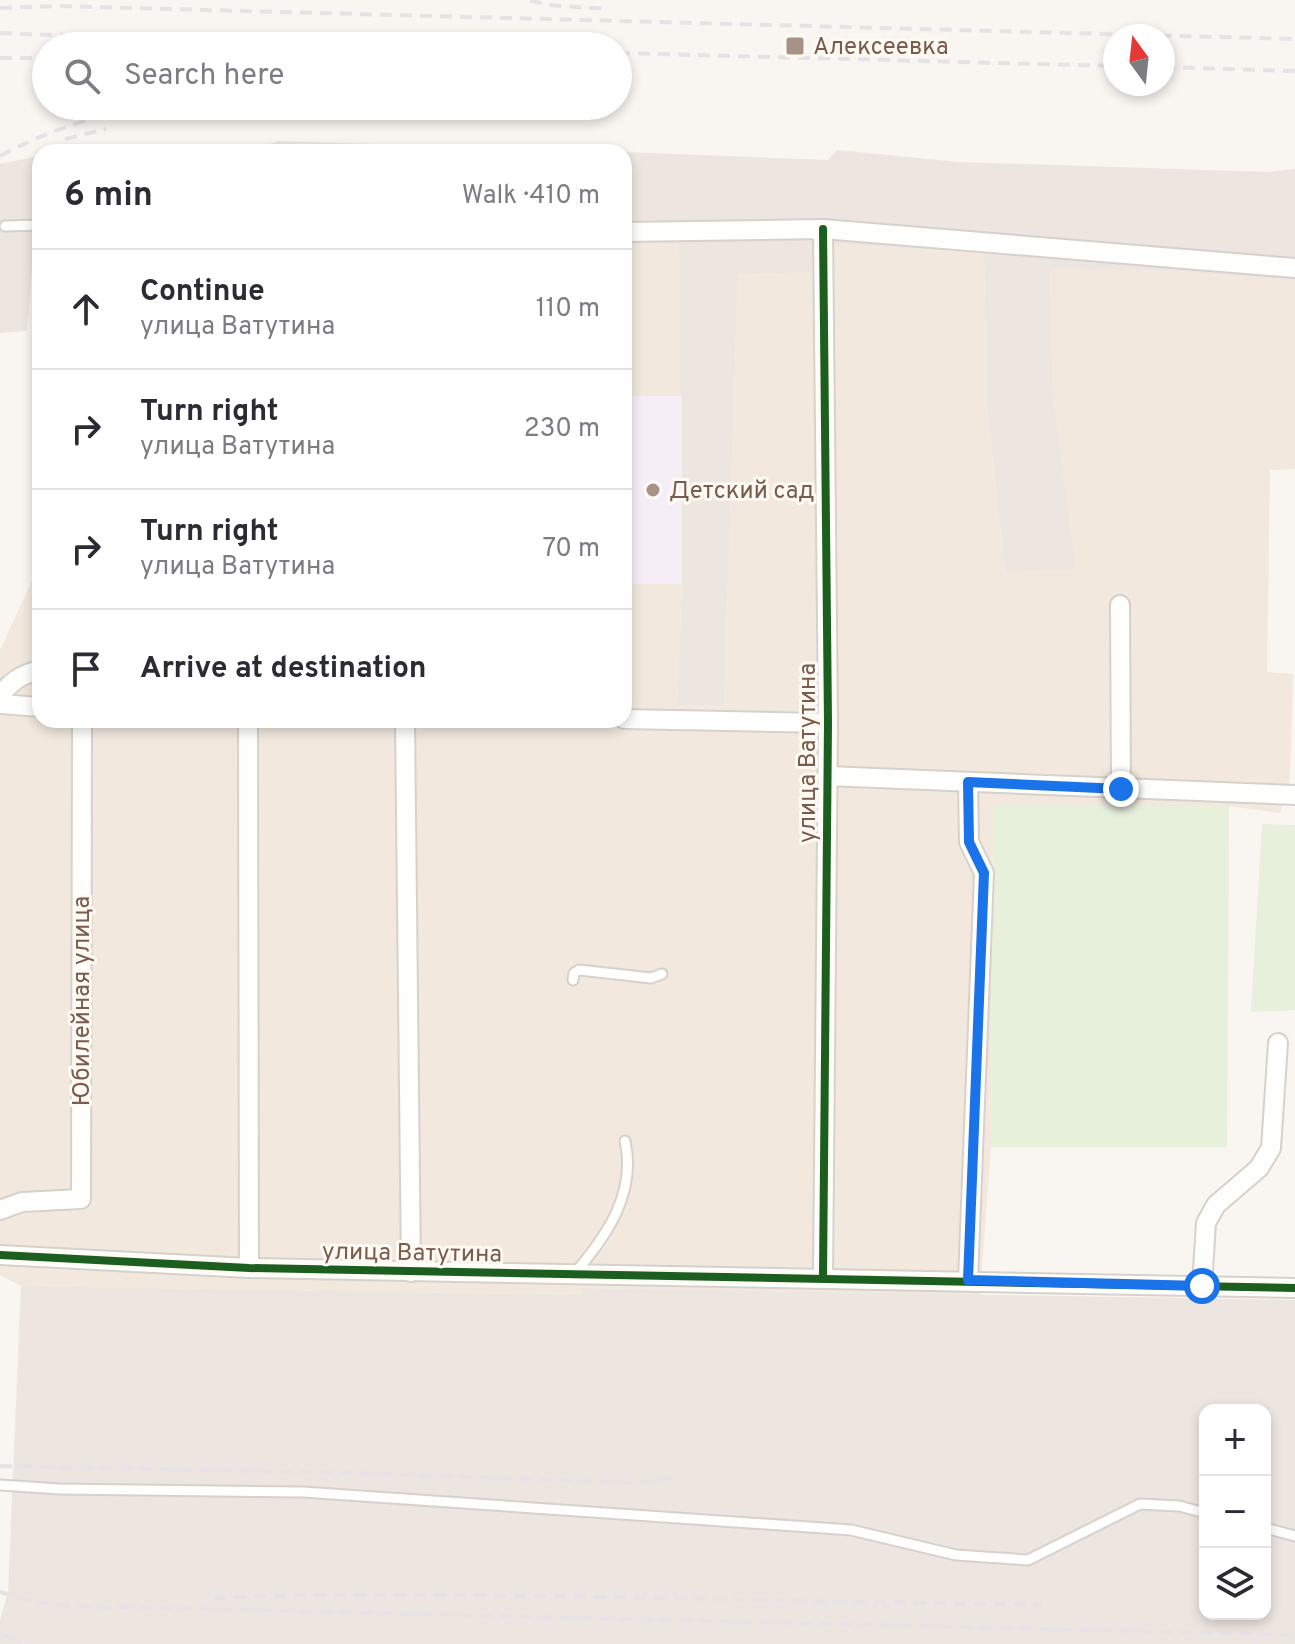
<!DOCTYPE html>
<meta charset="utf-8">
<style>
:root{--surface:#fff;--page:#f7f7f7;--text:#2b2b33;--muted:#7c7c81;--line:#e1e1e2}
body{margin:0;font-family:Overpass,sans-serif;background:var(--page);color:var(--text)}
.controls{position:absolute;right:24px;bottom:24px;display:grid;overflow:hidden;border-radius:16px;box-shadow:0 4px 12px #0003}
.controls button{width:72px;height:72px;display:grid;place-items:center;padding:0;border:0;border-bottom:2px solid var(--line);background:var(--surface);color:var(--text);font:40px sans-serif}
.compass{position:absolute;left:1103px;top:24px;width:72px;height:72px;border-radius:50%;background:var(--surface);box-shadow:0 4px 12px #0003;rotate:345deg}
.stop{position:absolute;width:24px;height:24px;margin:-18px;border:6px solid #1a73e8;border-radius:50%;background:#fff}
.stop.end{background:#1a73e8;border-color:#fff;box-shadow:0 2px 8px #0008}
.list{margin:0;padding:0;list-style:none}
h2{display:flex;justify-content:space-between;align-items:center;height:104px;margin:0;padding:0 32px;font-size:34px}
h2 small{font-size:26px;font-weight:400;color:var(--muted)}
.list li{display:grid;grid-template-columns:52px 1fr auto;gap:24px;align-items:center;box-sizing:border-box;height:120px;padding:0 32px;border-top:2px solid var(--line)}
.list b{display:block;font-size:30px;white-space:nowrap}
.list p{margin:0;font-size:26px;white-space:nowrap;color:var(--muted)}
.list em{font-size:26px;font-style:normal;color:var(--muted)}
.icon{flex:none;width:44px;height:44px;fill:none;stroke:currentColor;stroke-width:2;stroke-linecap:round;stroke-linejoin:round}
.map{position:relative;flex:none;width:1295px;height:1644px;overflow:hidden}
.search{position:absolute;background:var(--surface);box-shadow:0 4px 12px #0003;left:32px;top:32px;width:600px;height:88px;display:flex;align-items:center;gap:20px;box-sizing:border-box;padding:0 28px;border-radius:44px;color:var(--muted);font-size:30px}
.panel{position:absolute;background:var(--surface);box-shadow:0 4px 12px #0003;left:32px;top:144px;width:600px;height:584px;border-radius:24px}
.map>svg:first-child{display:block}
</style>
<div class="map">
<svg width="1295" height="1644" viewBox="0 0 1295 1644">
<rect width="100%" height="100%" fill="#f9f5f0"/>
<!-- residential -->
<g fill="#f2e8de">
<polygon points="624,243 679,243 682,396 624,396"/>
<polygon points="830,244 984,253 987,406 1005,572 1053,400 1050,268 1176,271 1295,281 1295,469 1270,470 1267,672 1293,674 1290,781 1280,813 1229,806 993,806 991,1147 980,1295 583,1288 582,1295 21,1286 0,1275 0,650 40,564 40,720 624,720 624,584 682,584 677,705 724,705 738,274 830,272"/>
</g>
<!-- industrial -->
<g fill="#ede5e0" fill-rule="evenodd">
<polygon points="279,141 619,152 243,152"/>
<polygon points="837,150 958,162 1268,172 1295,169 1295,281 1176,271 1050,268 1053,400 1076,569 1005,572 987,406 984,253 831,244 831,272 738,274 724,705 677,705 682,584 679,243 624,243 624,152 828,160"/>
<polygon points="40,156 40,257 33,257 27,331 0,333 0,164"/>
<path d="M21,1286L582,1295L583,1288L1295,1300V1644H0V1620L8,1592ZM1205,1410H1265V1614H1205Z"/>
</g>
<!-- education -->
<rect fill="#f6eef6" x="624" y="396" width="58" height="188"/>
<!-- green -->
<g fill="#e7f0db">
<polygon points="993,806 1229,806 1227,1147 991,1147"/>
<polygon points="1262,824 1295,825 1295,1010 1251,1012"/>
</g>
<g fill="none" stroke-linecap="round" stroke-linejoin="round">
<defs>
<g id="service">
<polyline points="5,226 40,225"/>
<polyline points="573,980 574,973 579,970 651,978 662,974"/>
<path d="M574,1274C606,1237 637,1193 625,1141"/>
<polyline points="0,1485 60,1489 303,1492 851,1530 956,1555 1028,1560 1140,1504 1179,1506 1205,1513"/>
<polyline points="1265,1528 1295,1536"/>
</g>
<g id="minor">
<polyline points="823,229 828,723 823,1277"/>
<polyline points="624,232 823,229 1295,268"/>
<polyline points="1120,605 1121,789"/>
<path d="M0,696C11,681 22,674 40,670"/>
<polyline points="0,704 40,707"/>
<polyline points="624,719 828,723"/>
<polyline points="248,720 249,1268"/>
<polyline points="405,720 411,1272"/>
<polyline points="827,776 1295,795"/>
<polyline points="968,782 969,842 984,873 968,1280"/>
<polyline points="0,1210 22,1202 81,1199 82,720"/>
<polyline points="0,1255 249,1268 1295,1288"/>
<polyline points="1202,1286 1206,1223 1216,1205 1259,1168 1271,1148 1278,1043"/>
</g>
</defs>
<!-- service casing -->
<use href="#service" stroke="#d7d1cb" stroke-width="13"/>
<!-- minor casing -->
<use href="#minor" stroke="#d7d1cb" stroke-width="22"/>
<!-- service -->
<use href="#service" stroke="#fefefd" stroke-width="9"/>
<!-- minor -->
<use href="#minor" stroke="#fefefd" stroke-width="18"/>
<!-- rail -->
<g stroke="#e6e3e7" stroke-width="4" stroke-dasharray="12 8" stroke-linecap="butt">
<polyline points="530,0 548,5 607,9"/>
<polyline points="0,8 57,6 1295,39"/>
<polyline points="0,33 345,46"/>
<polyline points="618,53 1115,66"/>
<polyline points="0,58 46,58"/>
<polyline points="1163,67 1295,71"/>
<polyline points="65,139 106,129"/>
<path d="M0,156C46,131 97,115 148,106"/>
<polyline points="0,1466 361,1473 639,1483 678,1477"/>
<path d="M0,1592C40,1605 88,1610 130,1606"/>
<polyline points="214,1598 302,1595 481,1595 1042,1605"/>
<polyline points="120,1607 1295,1635"/>
<polyline points="0,1633 21,1644"/>
</g>
<defs>
<g id="cycleway">
<polyline points="823,229 828,723 823,1277"/>
<polyline points="0,1255 249,1268 1295,1288"/>
</g>
</defs>
<!-- cycleway casing -->
<use href="#cycleway" stroke="#fffaf3" stroke-width="13"/>
<!-- cycleway -->
<use href="#cycleway" stroke="#1b5e20" stroke-width="8"/>
</g>
<g fill="none" stroke-linecap="round" stroke-linejoin="round">
<!-- route -->
<polyline stroke="#1a73e8" stroke-width="10" points="1121,789 968,782 969,842 984,873 968,1280 1202,1286"/>
</g>
<!-- markers -->
<g fill="#a69286" stroke="#fffaf3" stroke-width="3">
<rect x="785" y="36" width="20" height="20" rx="4"/>
<circle cx="653" cy="490" r="8"/>
</g>
<g text-anchor="middle" stroke-width="6" stroke-linejoin="round" paint-order="stroke">
<!-- poi labels -->
<g font-size="24" fill="#7a5c4d" stroke="#fffaf3" text-anchor="start">
<text x="813" y="54">Алексеевка</text>
<text x="669" y="498">Детский сад</text>
</g>
<!-- street labels -->
<g font-size="24" fill="#7a5c4d" stroke="#fffaf3">
<text transform="translate(807 753) rotate(-90)" y="8">улица Ватутина</text>
<text transform="translate(81 1001) rotate(-90)" y="8">Юбилейная улица</text>
<text transform="translate(412 1252) rotate(1)" y="8">улица Ватутина</text>
</g>
</g>
</svg>
<div class="controls">
<button>+</button>
<button>−</button>
<button><svg class="icon" aria-label="layers" viewBox="0 0 24 24"><path d="M12 4l9 5-9 5-9-5zM3 14l9 5 9-5"/></svg></button>
</div>
<svg class="compass" viewBox="-18 -18 36 36"><path d="M0-13l5 13h-10z" fill="#e53935"/><path d="M0 13l5-13h-10z" fill="#7c7c81"/></svg>
<div class="stop" style="left:1202px;top:1286px"></div>
<div class="stop end" style="left:1121px;top:789px"></div>
<div class="search"><svg class="icon" aria-label="search" viewBox="0 0 24 24"><circle cx="10" cy="10" r="6"/><path d="M15 15l6 6"/></svg>Search here</div>
<section class="panel">
<h2>6 min<small>Walk · 410 m</small></h2>
<ul class="list">
<li><svg class="icon" aria-label="ahead" viewBox="0 0 24 24"><path d="M12 20V5M6 11l6-6 6 6"/></svg><div><b>Continue</b><p>улица Ватутина</p></div><em>110 m</em></li>
<li><svg class="icon" aria-label="right" viewBox="0 0 24 24"><path d="M7 20v-9h11M14 6l5 5-5 5"/></svg><div><b>Turn right</b><p>улица Ватутина</p></div><em>230 m</em></li>
<li><svg class="icon" aria-label="right" viewBox="0 0 24 24"><path d="M7 20v-9h11M14 6l5 5-5 5"/></svg><div><b>Turn right</b><p>улица Ватутина</p></div><em>70 m</em></li>
<li><svg class="icon" aria-label="arrive" viewBox="0 0 24 24"><path d="M6 21V4h12l-3 4 3 4H6"/></svg><div><b>Arrive at destination</b></div></li>
</ul>
</section>
</div>
